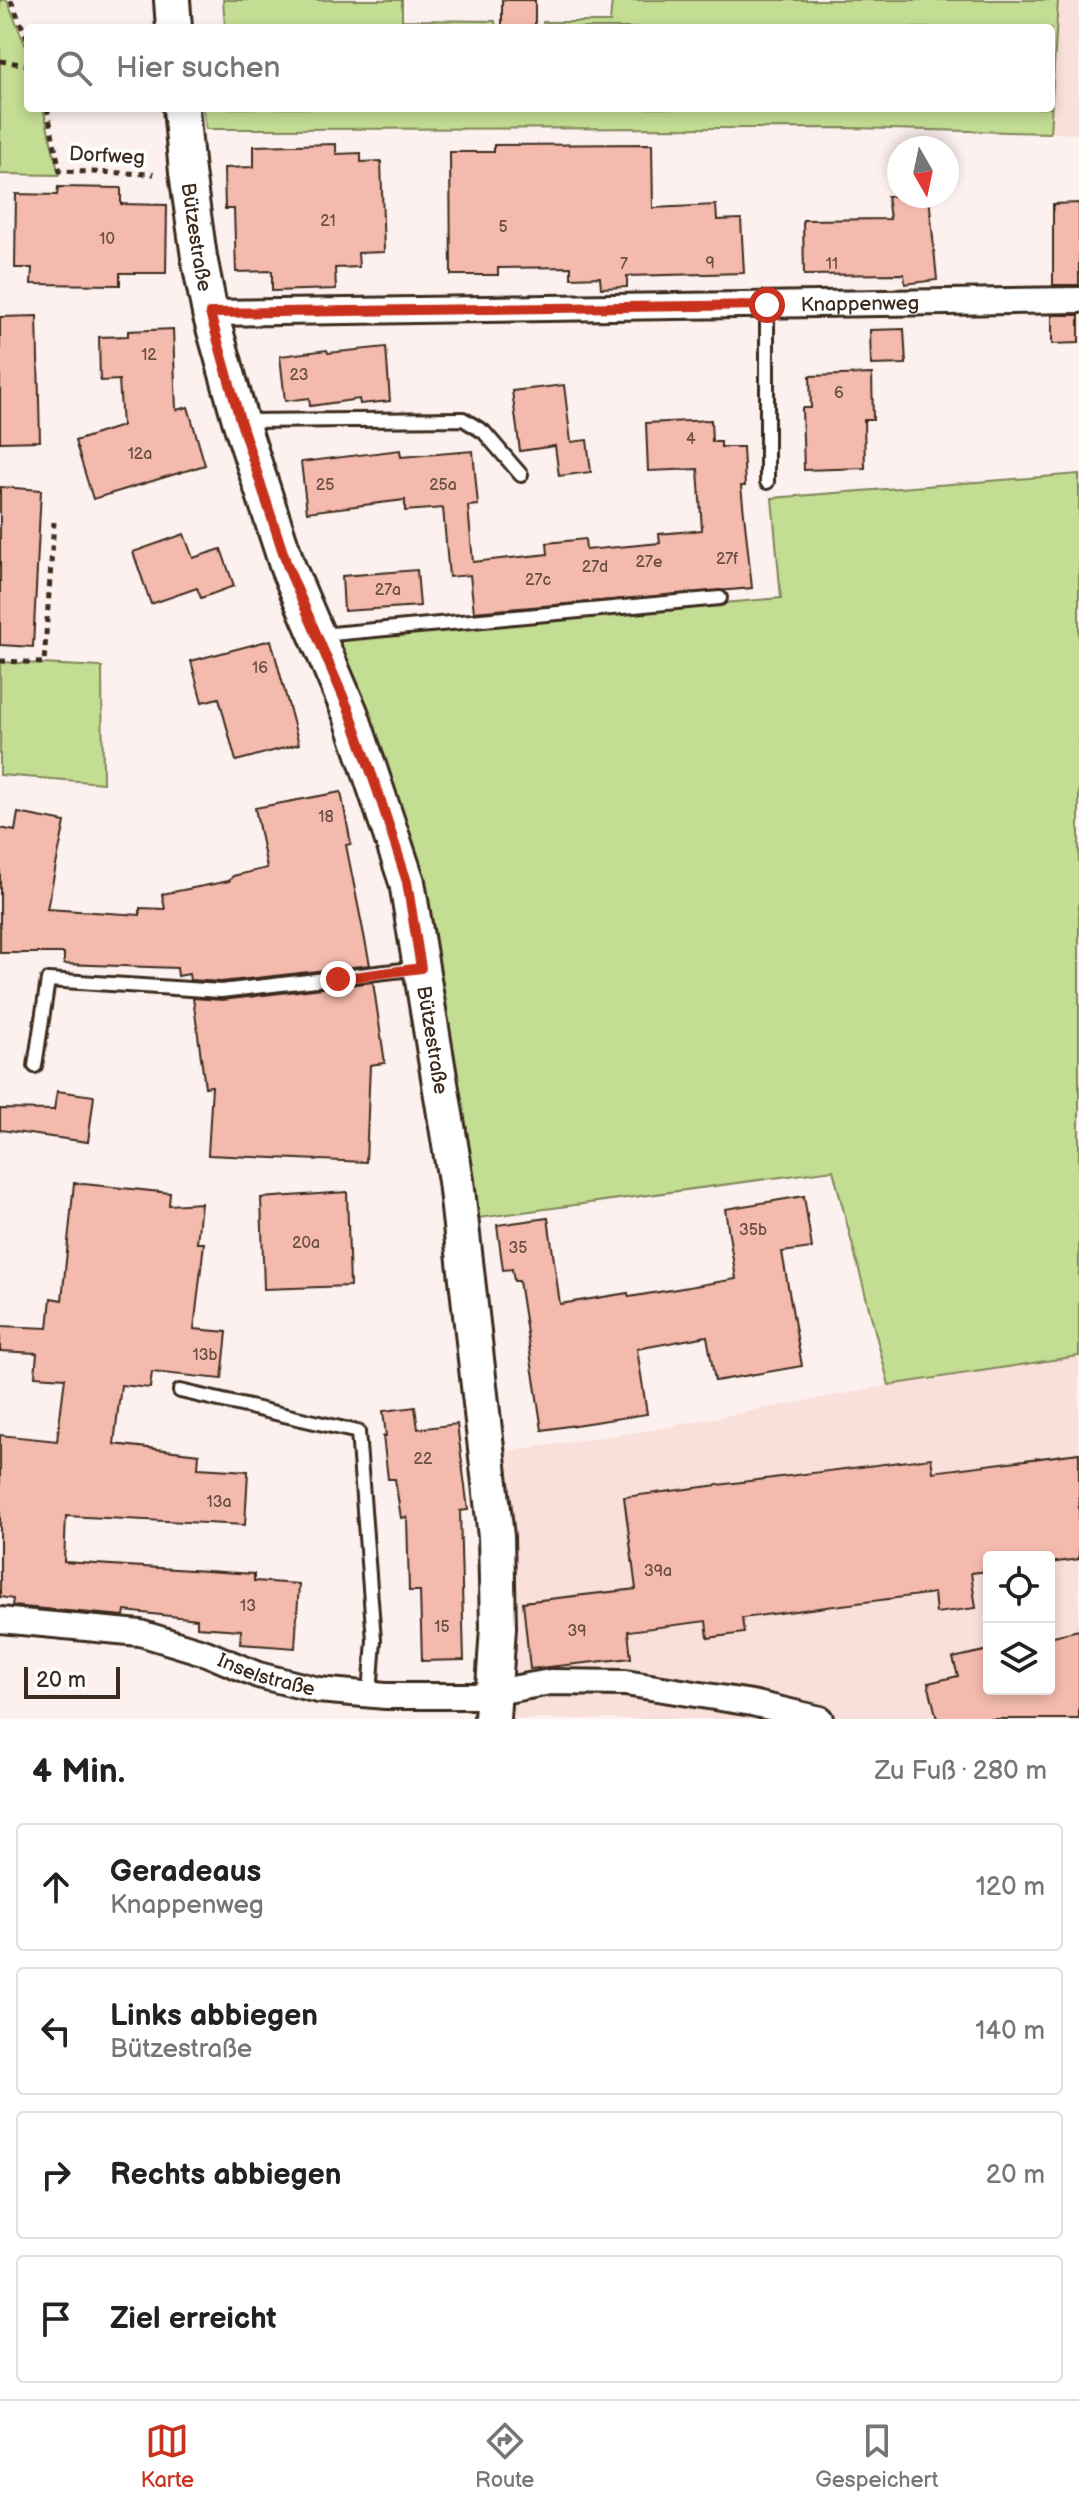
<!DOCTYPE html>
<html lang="de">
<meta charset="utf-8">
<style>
:root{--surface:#fff;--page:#f2f2f2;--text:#222;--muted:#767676;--line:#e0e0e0;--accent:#c8321e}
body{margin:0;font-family:"Balsamiq Sans",sans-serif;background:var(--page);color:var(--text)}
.controls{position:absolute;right:24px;bottom:24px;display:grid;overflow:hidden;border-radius:8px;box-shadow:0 4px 12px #0003}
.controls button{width:72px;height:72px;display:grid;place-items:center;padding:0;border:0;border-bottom:2px solid var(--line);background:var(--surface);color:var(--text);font:40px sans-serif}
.compass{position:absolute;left:887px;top:136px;width:72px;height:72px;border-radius:50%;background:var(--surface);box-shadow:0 4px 12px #0003;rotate:171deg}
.scale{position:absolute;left:24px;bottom:20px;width:96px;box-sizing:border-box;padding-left:8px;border:4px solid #3b2a1e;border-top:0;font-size:22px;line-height:28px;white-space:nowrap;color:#3b2a1e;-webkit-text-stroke:6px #fff;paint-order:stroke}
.stop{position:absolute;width:24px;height:24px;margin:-18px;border:6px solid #c8321e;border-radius:50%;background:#fff}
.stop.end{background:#c8321e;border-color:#fff;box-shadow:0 2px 8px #0008}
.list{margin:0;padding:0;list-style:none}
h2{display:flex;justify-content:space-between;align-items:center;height:104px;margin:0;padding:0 32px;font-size:34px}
h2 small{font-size:26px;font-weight:400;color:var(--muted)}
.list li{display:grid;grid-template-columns:52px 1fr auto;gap:24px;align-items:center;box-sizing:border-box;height:128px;margin:0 16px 16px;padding:0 16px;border:2px solid var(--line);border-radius:8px}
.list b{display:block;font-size:30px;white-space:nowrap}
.list p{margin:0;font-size:26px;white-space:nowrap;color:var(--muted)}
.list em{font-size:26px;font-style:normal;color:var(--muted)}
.icon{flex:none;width:44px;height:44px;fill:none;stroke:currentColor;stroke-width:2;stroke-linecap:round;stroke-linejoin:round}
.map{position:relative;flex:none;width:1079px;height:1719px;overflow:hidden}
.search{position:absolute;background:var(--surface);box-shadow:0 4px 12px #0003;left:24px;right:24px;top:24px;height:88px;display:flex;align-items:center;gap:20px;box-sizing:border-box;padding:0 28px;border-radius:8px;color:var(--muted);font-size:30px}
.sheet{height:680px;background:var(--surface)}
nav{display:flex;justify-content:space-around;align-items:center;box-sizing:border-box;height:112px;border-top:2px solid var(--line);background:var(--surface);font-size:22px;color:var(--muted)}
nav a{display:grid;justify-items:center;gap:4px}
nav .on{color:var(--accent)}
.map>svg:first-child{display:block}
</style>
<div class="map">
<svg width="1079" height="1719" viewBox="0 0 1079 1719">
<rect width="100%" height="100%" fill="#fdf1ef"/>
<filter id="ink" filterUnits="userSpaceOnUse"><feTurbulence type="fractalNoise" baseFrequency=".0125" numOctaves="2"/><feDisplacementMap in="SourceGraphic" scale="16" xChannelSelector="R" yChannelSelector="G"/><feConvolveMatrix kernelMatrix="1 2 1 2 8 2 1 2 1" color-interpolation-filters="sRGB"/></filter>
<g filter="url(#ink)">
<!-- built -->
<g fill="#fae0db" fill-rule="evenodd">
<polygon points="1058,0 1079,0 1079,134 1050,133"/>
<path d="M1079,1356V1719H498L496,1453L650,1430L938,1376ZM989,1557H1049V1689H989Z"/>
</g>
<!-- green -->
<g fill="#c3dd93" stroke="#7f8458" stroke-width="2">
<polygon points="0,0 7,0 28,52 28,108 43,108 59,175 0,174"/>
<polygon points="223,0 402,0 402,20 495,21 496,28 208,28 225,26"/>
<polygon points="612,0 1058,0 1050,133 851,128 206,129 203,108 1051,108 1051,28 543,28 543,22 610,22"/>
<polygon points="1079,474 1079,1356 889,1385 833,1170 464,1220 441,1066 321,637 781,598 772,498"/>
<polygon points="0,662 102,667 103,783 0,775"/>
</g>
<!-- building -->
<g fill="#f4baad" stroke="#3b2a1e" stroke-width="2">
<rect x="502" y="0" width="33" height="28"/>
<polygon points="336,144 336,154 361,153 361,162 381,161 384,252 358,253 359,267 335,268 336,289 272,291 272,271 236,272 234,209 225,209 224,168 254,167 254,146"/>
<polygon points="652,144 653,208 716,205 717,220 741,219 744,273 627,276 627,287 601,288 600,277 571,278 571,267 498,268 498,275 451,275 450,152 494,152 494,145"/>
<polygon points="58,187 121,188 121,204 167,205 166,273 120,273 120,285 31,284 32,268 15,268 16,194 57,195"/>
<polygon points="887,196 929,196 937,280 905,284 904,274 804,275 803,220 890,219"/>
<polygon points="1079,203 1079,285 1053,285 1053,204"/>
<polygon points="1052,315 1079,315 1079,343 1052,344"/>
<polygon points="37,316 40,441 0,442 0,317"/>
<polygon points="173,329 176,410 188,407 205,465 93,499 75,441 122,426 119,380 100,381 99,337 128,336 128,331"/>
<polygon points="904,329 906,364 871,365 870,330"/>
<polygon points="386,347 390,401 360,404 359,399 310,406 309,398 285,401 280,356 327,350 328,353"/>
<polygon points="872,374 873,420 864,420 865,468 804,470 802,408 811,408 810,376"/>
<polygon points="564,385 571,442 587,440 591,472 559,476 555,446 520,451 512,391"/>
<polygon points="711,420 712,442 721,442 721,447 743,447 745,486 741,486 752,588 474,612 470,575 449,577 443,508 405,511 405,500 307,512 301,462 400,450 401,457 473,451 478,505 468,506 473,562 548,554 547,543 585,539 586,550 660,543 659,534 702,530 698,469 648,471 646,423"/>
<polygon points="0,487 41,490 33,647 0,645"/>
<polygon points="184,534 193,558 221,549 234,586 201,598 197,588 151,604 133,552"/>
<polygon points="417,570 420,606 344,611 342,576"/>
<polygon points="271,640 299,744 236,761 219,698 202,702 191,661"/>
<polygon points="341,792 351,844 346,845 370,965 221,982 190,980 189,974 178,976 177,968 64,964 64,953 0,953 0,828 15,831 18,813 65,822 47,909 140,915 140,908 165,909 162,894 229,881 233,876 267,868 255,808"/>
<polygon points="373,982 385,1063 370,1065 366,1162 208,1155 212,1086 205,1087 193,998 222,1000"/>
<polygon points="57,1091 94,1096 88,1142 0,1130 0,1109 54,1110"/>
<polygon points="74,1183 170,1193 169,1205 201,1203 197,1243 204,1243 194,1329 227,1332 222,1379 152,1372 150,1388 121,1385 114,1444 199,1454 198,1468 248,1471 245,1525 66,1516 64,1562 254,1574 254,1581 299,1584 295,1648 240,1644 241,1630 197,1627 197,1619 125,1611 124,1616 12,1606 13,1599 0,1597 0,1435 57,1441 65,1378 35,1376 37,1353 0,1351 0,1326 48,1328 51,1298 62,1300"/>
<polygon points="347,1192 350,1286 264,1289 261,1198"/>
<polygon points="804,1196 812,1248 782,1252 802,1366 715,1381 707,1336 637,1349 647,1414 542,1430 519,1281 514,1281 512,1269 503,1270 497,1225 548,1218 560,1304 628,1293 629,1297 736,1279 725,1209"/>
<polygon points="415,1407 418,1429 457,1424 468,1510 460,1511 464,1660 422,1661 420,1591 409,1591 407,1517 401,1518 395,1479 388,1479 383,1436 386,1436 383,1411"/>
<polygon points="1079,1453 1079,1559 1049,1563 1049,1557 989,1557 989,1571 971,1573 976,1608 936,1613 934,1593 742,1618 744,1633 708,1638 706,1621 628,1631 631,1658 530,1669 523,1602 636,1589 624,1497 931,1458 933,1472"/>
<polygon points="1079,1630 1079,1719 937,1719 928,1683 958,1676 953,1658 989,1650 989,1689 1049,1689 1049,1637"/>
</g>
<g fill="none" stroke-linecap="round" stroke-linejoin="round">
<defs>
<g id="lane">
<polyline points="244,421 463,419 484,432 521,475"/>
<polyline points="767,482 767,305"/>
<polyline points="321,635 720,598"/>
<polyline points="35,1066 48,980 221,991 420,968"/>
<polyline points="180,1391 358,1432 374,1640 370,1694"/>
</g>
<g id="street">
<path id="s1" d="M210,313L1079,300"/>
<path id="s2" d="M0,1620L140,1633L206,1653L258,1675L318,1690L386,1696H475L550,1682L625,1683L752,1703L820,1719"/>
</g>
<g id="secondary">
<polyline points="172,0 174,28"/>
<path id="s3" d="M181,108L187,172L199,257L210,313L240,420L288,568L351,715L407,882L456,1181L496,1537L498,1627L492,1719"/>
</g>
</defs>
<!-- lane casing -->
<use href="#lane" stroke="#3b2a1e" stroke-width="18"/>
<!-- street casing -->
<use href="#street" stroke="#3b2a1e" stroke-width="30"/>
<!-- secondary casing -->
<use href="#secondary" stroke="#3b2a1e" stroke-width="40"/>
<!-- path -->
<g stroke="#3b2a1e" stroke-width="5" stroke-dasharray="6 6" stroke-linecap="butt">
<polyline points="11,0 28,41"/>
<polyline points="0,61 28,65"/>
<polyline points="47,108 60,171 154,174"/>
<polyline points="0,661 44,663 54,522"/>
</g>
<!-- lane -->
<use href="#lane" stroke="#fff" stroke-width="12"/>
<!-- street -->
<use href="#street" stroke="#fff" stroke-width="24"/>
<!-- secondary -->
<use href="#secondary" stroke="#fff" stroke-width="34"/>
</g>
</g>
<g fill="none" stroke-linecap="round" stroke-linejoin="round" filter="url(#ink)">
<!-- route -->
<polyline stroke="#c8321e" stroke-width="10" points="338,979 421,968 407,882 381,801 351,715 288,568 240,420 210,313 767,305"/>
</g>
<g text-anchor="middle" stroke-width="7" stroke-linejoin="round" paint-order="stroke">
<!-- number labels -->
<g font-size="16" fill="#694e42">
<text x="328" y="226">21</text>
<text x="503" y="232">5</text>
<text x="107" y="244">10</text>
<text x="710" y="268">9</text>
<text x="624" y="269">7</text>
<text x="832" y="269">11</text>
<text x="149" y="360">12</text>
<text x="299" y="380">23</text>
<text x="839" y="398">6</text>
<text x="691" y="444">4</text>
<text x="140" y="459">12a</text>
<text x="325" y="490">25</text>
<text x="443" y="490">25a</text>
<text x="727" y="564">27f</text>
<text x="649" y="567">27e</text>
<text x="595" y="572">27d</text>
<text x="538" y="585">27c</text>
<text x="388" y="595">27a</text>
<text x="260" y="673">16</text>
<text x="326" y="822">18</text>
<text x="753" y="1235">35b</text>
<text x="306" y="1248">20a</text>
<text x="518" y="1253">35</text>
<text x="205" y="1360">13b</text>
<text x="423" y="1464">22</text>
<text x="219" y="1507">13a</text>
<text x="658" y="1576">39a</text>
<text x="248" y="1611">13</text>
<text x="442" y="1632">15</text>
<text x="577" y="1636">39</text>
</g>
<!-- street labels -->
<g font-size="20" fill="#3b2a1e" stroke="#fff">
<text transform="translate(107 155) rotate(3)" y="7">Dorfweg</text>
<text dy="7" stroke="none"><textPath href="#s3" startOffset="130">Bützestraße</textPath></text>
<text dy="7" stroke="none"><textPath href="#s1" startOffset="650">Knappenweg</textPath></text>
<text dy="7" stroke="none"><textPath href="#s3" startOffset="970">Bützestraße</textPath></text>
<text dy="7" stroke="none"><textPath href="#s2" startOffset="274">Inselstraße</textPath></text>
</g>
</g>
</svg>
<div class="controls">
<button><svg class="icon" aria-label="locate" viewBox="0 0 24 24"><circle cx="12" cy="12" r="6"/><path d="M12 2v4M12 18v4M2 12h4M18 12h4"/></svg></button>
<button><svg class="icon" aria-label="layers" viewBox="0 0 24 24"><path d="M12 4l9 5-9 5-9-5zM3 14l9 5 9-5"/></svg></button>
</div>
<svg class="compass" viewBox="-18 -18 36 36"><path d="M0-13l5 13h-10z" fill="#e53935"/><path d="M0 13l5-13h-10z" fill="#767676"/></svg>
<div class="scale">20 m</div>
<div class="stop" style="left:767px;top:305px"></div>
<div class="stop end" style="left:338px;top:979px"></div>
<div class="search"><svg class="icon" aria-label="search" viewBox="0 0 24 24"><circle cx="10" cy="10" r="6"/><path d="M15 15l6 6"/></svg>Hier suchen</div>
</div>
<section class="sheet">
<h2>4 Min.<small>Zu Fuß · 280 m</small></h2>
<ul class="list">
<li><svg class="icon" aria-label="ahead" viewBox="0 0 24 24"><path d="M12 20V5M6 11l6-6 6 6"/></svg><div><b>Geradeaus</b><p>Knappenweg</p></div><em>120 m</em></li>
<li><svg class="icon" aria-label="left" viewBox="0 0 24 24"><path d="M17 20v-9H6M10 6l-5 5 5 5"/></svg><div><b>Links abbiegen</b><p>Bützestraße</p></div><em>140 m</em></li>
<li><svg class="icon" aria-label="right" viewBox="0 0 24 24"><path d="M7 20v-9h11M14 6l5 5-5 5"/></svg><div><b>Rechts abbiegen</b></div><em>20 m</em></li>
<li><svg class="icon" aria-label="arrive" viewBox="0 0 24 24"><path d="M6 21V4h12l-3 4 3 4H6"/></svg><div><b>Ziel erreicht</b></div></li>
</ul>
</section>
<nav>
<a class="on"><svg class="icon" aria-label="map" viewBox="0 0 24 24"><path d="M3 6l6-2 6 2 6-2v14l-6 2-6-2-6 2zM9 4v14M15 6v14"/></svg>Karte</a>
<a><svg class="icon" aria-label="directions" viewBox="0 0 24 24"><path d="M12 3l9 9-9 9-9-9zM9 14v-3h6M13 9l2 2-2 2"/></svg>Route</a>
<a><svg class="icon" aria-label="saved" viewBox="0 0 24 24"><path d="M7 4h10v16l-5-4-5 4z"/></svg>Gespeichert</a>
</nav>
